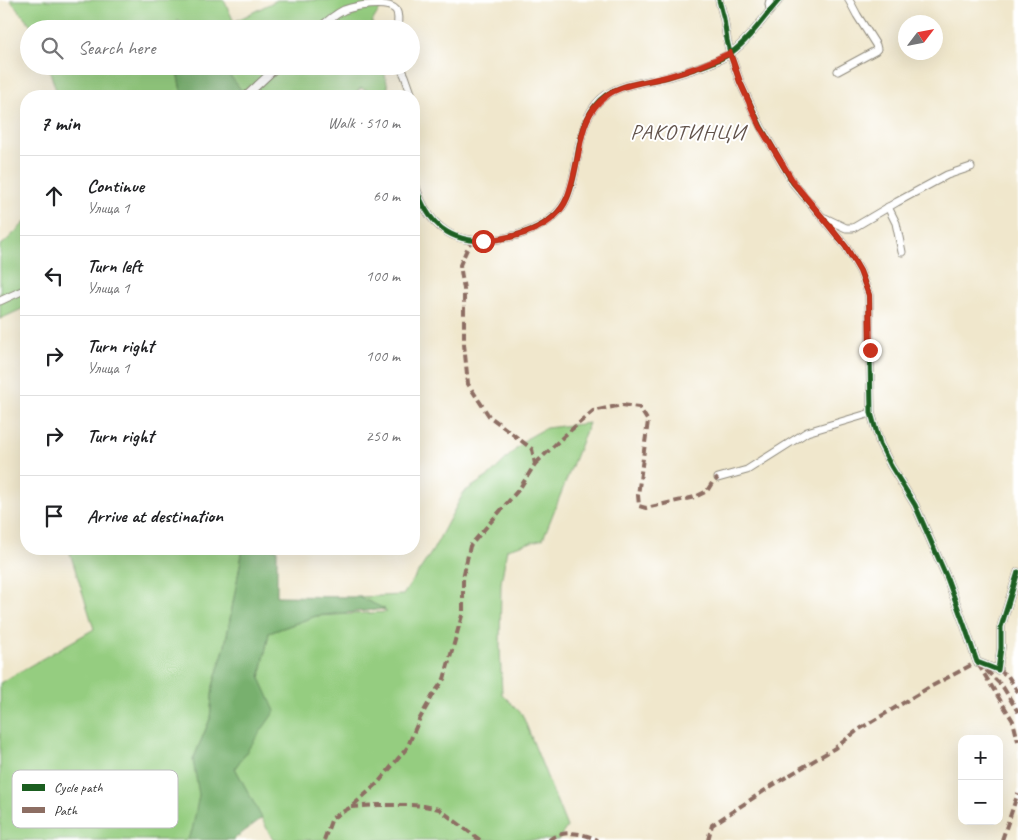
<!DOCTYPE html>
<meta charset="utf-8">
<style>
:root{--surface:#fff;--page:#f2f2f2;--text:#202124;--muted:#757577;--line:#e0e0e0}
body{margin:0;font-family:Caveat,sans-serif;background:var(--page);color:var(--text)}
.controls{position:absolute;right:15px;bottom:15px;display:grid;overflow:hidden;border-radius:10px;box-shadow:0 5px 20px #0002}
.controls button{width:45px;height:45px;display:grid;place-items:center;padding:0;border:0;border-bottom:1px solid var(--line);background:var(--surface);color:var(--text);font:25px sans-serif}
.compass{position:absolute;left:898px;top:15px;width:45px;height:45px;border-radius:50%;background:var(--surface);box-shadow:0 5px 20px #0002;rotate:58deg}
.stop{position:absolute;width:15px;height:15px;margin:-11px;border:4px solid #c8321e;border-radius:50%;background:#fff}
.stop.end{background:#c8321e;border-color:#fff;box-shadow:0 1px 5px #0008}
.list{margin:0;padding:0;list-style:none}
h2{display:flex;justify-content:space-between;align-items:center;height:65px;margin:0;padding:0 20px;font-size:21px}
h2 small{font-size:16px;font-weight:400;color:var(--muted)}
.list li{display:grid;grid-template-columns:32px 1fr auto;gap:15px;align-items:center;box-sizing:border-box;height:80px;padding:0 20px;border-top:1px solid var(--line)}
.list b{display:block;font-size:19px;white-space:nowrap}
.list p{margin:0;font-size:16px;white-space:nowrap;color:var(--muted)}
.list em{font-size:16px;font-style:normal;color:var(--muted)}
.icon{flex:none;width:28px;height:28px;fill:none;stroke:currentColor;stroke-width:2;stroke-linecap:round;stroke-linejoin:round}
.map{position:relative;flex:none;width:1018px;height:840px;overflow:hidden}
.search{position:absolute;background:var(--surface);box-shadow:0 5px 20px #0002;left:20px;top:20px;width:400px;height:55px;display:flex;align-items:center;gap:12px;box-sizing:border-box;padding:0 18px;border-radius:28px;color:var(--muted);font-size:19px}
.panel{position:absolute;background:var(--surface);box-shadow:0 5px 20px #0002;left:20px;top:90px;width:400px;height:465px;border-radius:20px}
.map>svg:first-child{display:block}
</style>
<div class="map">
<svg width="1018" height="840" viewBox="0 0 1018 840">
<rect width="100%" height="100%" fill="#fff"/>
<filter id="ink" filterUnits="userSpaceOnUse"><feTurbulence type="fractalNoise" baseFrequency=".02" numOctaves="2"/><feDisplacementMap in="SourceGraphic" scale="10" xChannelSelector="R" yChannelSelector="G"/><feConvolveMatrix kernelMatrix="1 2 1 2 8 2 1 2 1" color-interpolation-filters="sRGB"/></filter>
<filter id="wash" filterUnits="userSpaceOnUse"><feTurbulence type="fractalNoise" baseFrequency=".0096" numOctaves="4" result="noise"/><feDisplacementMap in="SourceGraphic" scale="20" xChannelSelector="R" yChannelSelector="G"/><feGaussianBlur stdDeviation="1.12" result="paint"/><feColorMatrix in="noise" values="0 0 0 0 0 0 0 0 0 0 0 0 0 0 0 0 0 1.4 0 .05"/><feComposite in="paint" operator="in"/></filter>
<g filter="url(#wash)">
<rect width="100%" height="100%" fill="#f0e7cc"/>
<!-- green -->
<g fill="#95cd80" stroke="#607c56">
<polygon points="10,0 224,0 234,22 277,0 385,0 372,22 374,29 188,29 178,20 177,29 32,29 30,24"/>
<polygon points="48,66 176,66 181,91 187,96 58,96"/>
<polygon points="222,66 383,66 390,96 382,96 361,88 352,96 246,96"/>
<polygon points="26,221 26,307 0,319 0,245 4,243"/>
<polygon points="589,423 543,539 507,549 501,583 500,647 502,694 522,714 567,827 558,840 345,840 342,838 341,840 273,840 235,768 274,711 260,678 269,633 316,616 387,612 359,597 403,595 433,550 464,492 490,475 526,439 546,428"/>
<polygon points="70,549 243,549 225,646 213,686 210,719 193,760 202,796 192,831 187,840 0,840 0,683 94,629 70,553"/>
</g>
<!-- forest -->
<g fill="#78b06e" stroke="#526e4c">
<polygon points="176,66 222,66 246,96 187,96 181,91"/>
<polygon points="243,549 277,549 277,596 359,597 385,609 316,616 269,633 260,678 275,711 235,768 262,818 233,840 187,840 192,831 199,795 193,760 210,719 213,686 225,646"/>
</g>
</g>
<g filter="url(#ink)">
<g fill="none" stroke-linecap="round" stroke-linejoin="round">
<defs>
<g id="street">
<polyline points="719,0 724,19 727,40 730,53 740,82 761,127 793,183 822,217 846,247 860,271 869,295 871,413 880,444 891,466 915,505 947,578 965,627 977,662 998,670 1001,648 1001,627 1018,572"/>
<polyline points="770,0 769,4 770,10"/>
<path d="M319,29C326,22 334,15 344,10C355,6 387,0 396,10C399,15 398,23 397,29"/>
<polyline points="400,66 405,76 412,96"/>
<polyline points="838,71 875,51 877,49 876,45 857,15 849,0"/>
<polyline points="246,96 278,66"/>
<path d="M414,104C419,124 412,154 414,176C416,196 429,221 447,232C460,240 477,242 491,240C519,237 555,226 567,198C574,184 576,163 579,147C583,127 589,107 606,95C624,83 648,82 668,77C687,71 715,64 731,53C750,39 764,17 779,0"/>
<polyline points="888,207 896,223 902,252"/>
<polyline points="825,218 846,228 853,228 897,202 947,175 971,167"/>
<polyline points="0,301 26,289"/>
<polyline points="718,478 747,470 807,432 871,413"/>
</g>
</defs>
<!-- street casing -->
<use href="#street" stroke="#8e897c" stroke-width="9"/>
<!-- street -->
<use href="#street" stroke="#fff" stroke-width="7"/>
<!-- quiet -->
<g stroke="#8d6e63" stroke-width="4" stroke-dasharray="8 4" stroke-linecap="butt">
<polyline points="535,464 564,436 593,411 622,405 639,407 648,421 638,495 639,506 646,508 695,497 707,491 712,483 718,478"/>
<polyline points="978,664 1013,721 1018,741"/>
<polyline points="986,670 1003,687 1018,712"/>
<polyline points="998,670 1008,676 1018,692"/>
<polyline points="351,807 378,805 411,805 424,806 439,809 480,840"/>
<polyline points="324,840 332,818 351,807 377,784 407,748 419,720 433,695 444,679 463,612 463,578 470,546 520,488 535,464 532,449 489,416 468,384 464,344 464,289 460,265 471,240"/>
<path d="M549,840C563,829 582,833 598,840"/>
<polyline points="708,840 712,825 773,785 835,748 858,730 928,688 977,662"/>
<polyline points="1002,840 1018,793"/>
</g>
<defs>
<g id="cycleway">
<polyline points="719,0 724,19 727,40 730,53 740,82 761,127 793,183 822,217 846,247 860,271 869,295 871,413 880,444 891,466 915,505 947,578 965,627 977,662 998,670 1001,648 1001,627 1018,572"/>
<path d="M414,104C419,124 412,154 414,176C416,196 429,221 447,232C460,240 477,242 491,240C519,237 555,226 567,198C574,184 576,163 579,147C583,127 589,107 606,95C624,83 648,82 668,77C687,71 715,64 731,53C750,39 764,17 779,0"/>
</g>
</defs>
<!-- cycleway casing -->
<use href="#cycleway" stroke="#fff" stroke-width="8"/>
<!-- cycleway -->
<use href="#cycleway" stroke="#1b5e20" stroke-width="5"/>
</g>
</g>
<g fill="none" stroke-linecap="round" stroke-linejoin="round" filter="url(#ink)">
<!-- route -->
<path stroke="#c8321e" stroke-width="6" d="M483,241C513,238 554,230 567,198C573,183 576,165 579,150C583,128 587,111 605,97C620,84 648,82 666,77C689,71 710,63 730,53L740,82L760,127L794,183L822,217L846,247L860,271L869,295L870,350"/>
</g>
<g text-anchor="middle" stroke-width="4" stroke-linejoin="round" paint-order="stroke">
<!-- quarter labels -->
<g font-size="22" letter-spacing="1" fill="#62534b" stroke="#fff">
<text x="688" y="139">РАКОТИНЦИ</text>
</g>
</g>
<!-- legend -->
<rect x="12" y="770" width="166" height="58" rx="8" fill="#fff" stroke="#bfbfbf" stroke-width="1"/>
<rect x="22" y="784" width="23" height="7" fill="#1b5e20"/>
<rect x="22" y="807" width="23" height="6" fill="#8d6e63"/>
<g font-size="14" fill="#2b2b2b">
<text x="54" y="792">Cycle path</text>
<text x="54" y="815">Path</text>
</g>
</svg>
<div class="controls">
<button>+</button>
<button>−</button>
</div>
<svg class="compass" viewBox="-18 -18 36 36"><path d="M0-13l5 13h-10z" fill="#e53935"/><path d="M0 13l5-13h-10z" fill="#757577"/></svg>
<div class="stop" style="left:483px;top:241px"></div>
<div class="stop end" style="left:870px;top:350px"></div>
<div class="search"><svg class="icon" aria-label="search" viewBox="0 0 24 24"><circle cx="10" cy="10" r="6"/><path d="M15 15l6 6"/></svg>Search here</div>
<section class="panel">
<h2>7 min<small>Walk · 510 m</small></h2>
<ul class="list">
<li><svg class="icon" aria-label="ahead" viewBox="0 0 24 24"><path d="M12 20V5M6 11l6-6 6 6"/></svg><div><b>Continue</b><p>Улица 1</p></div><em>60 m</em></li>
<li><svg class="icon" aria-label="left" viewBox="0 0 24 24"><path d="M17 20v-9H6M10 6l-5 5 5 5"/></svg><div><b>Turn left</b><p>Улица 1</p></div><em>100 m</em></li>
<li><svg class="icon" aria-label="right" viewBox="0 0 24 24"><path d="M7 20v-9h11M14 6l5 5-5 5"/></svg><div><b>Turn right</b><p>Улица 1</p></div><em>100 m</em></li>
<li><svg class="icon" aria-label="right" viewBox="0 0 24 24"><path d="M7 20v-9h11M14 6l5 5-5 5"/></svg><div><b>Turn right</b></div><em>250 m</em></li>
<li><svg class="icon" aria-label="arrive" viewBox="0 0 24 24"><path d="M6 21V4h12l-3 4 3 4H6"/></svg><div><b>Arrive at destination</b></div></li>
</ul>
</section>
</div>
